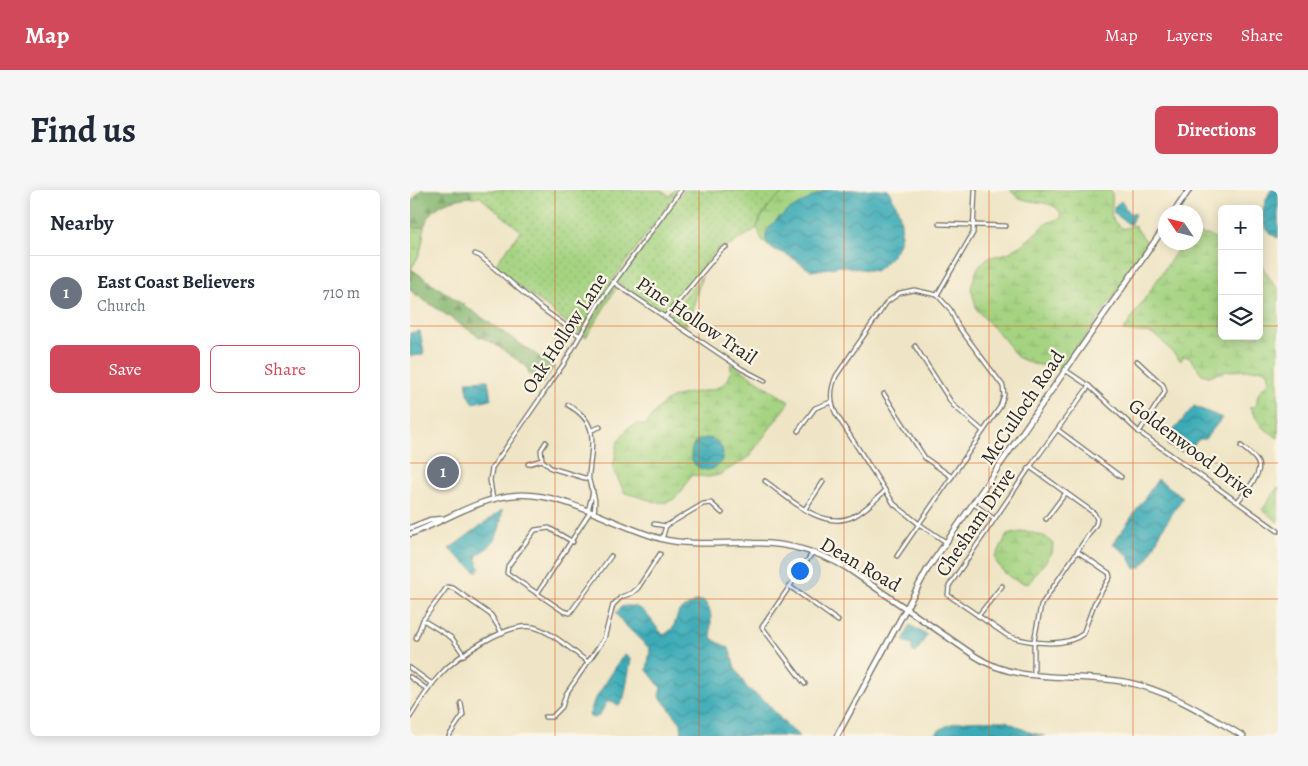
<!DOCTYPE html>
<meta charset="utf-8">
<style>
:root{--surface:#fff;--page:#f6f6f7;--text:#1f2937;--muted:#747a83;--line:#e0e1e3;--accent:#d1495b}
body{margin:0;font-family:Alegreya,serif;background:var(--page);color:var(--text)}
.controls{position:absolute;right:15px;top:15px;display:grid;overflow:hidden;border-radius:8px;box-shadow:0 2px 12px #0003}
.controls button{width:45px;height:45px;display:grid;place-items:center;padding:0;border:0;border-bottom:1px solid var(--line);background:var(--surface);color:var(--text);font:25px sans-serif}
.compass{position:absolute;left:748px;top:15px;width:45px;height:45px;border-radius:50%;background:var(--surface);box-shadow:0 2px 12px #0003;rotate:305deg}
.you{position:absolute;left:389px;top:380px;width:18px;height:18px;margin:-12px;border:4px solid #fff;border-radius:50%;background:#1a73e8;box-shadow:0 0 0 8px #1a73e833}
.badge{display:grid;place-items:center;width:32px;height:32px;border-radius:50%;background:var(--accent);color:#fff;font-size:16px;font-weight:700}
.pin{position:absolute;translate:-50% -50%;border:2px solid #fff;box-shadow:0 1px 5px #0006}
.list{margin:0;padding:0;list-style:none}
h2{display:flex;justify-content:space-between;align-items:center;height:65px;margin:0;padding:0 20px;font-size:21px}
h2 small{font-size:16px;font-weight:400;color:var(--muted)}
.list li{display:grid;grid-template-columns:32px 1fr auto;gap:15px;align-items:center;box-sizing:border-box;height:75px;padding:0 20px;border-top:1px solid var(--line)}
.list b{display:block;font-size:19px;white-space:nowrap}
.list p{margin:0;font-size:16px;white-space:nowrap;color:var(--muted)}
.list em{font-size:16px;font-style:normal;color:var(--muted)}
.actions{display:flex;gap:10px;padding:15px 20px}
.actions a{flex:1;padding:11px 0;border:1px solid var(--accent);border-radius:8px;text-align:center;font-size:18px;color:var(--accent)}
.actions .main{background:var(--accent);color:#fff}
.icon{flex:none;width:28px;height:28px;fill:none;stroke:currentColor;stroke-width:2;stroke-linecap:round;stroke-linejoin:round}
.map{position:relative;flex:none;width:868px;height:546px;overflow:hidden;border-radius:8px}
header{display:flex;align-items:center;gap:30px;box-sizing:border-box;height:70px;padding:0 25px;background:var(--accent);color:#fff}
header strong{font-size:24px}
nav{display:flex;gap:28px;margin-inline-start:auto;font-size:18px}
.intro{display:flex;align-items:center;justify-content:space-between;box-sizing:border-box;height:120px;padding:0 30px}
h1{margin:0;font-size:35px}
.button{padding:12px 22px;border-radius:8px;background:var(--accent);color:#fff;font-size:18px;font-weight:700}
main{display:flex;gap:30px;padding:0 30px}
aside{flex:1;background:var(--surface);border-radius:8px;box-shadow:0 2px 12px #0003}
.map>svg:first-child{display:block}
</style>
<header>
<strong>Map</strong>
<nav><a>Map</a><a>Layers</a><a>Share</a></nav>
</header>
<div class="intro"><h1>Find us</h1><a class="button">Directions</a></div>
<main>
<aside>
<h2>Nearby<small></small></h2>
<ul class="list">
<li><span class="badge" style="background:#6b7280">1</span><div><b>East Coast Believers</b><p>Church</p></div><em>710 m</em></li>
</ul>
<div class="actions"><a class="main">Save</a><a>Share</a></div>
</aside>
<div class="map">
<svg width="868" height="546" viewBox="0 0 868 546">
<defs>
<pattern id="grass-dots" width="8" height="8" patternUnits="userSpaceOnUse" patternTransform="scale(1.25)"><rect width="8" height="8" fill="#a4d381"/><path d="M2 2h.1M6 6h.1" fill="none" stroke="#8db570" stroke-width="1.8" stroke-linecap="round"/></pattern>
<pattern id="forest-firs" width="22" height="20" patternUnits="userSpaceOnUse" patternTransform="scale(1.25)"><rect width="22" height="20" fill="#83b56f"/><path d="M5 1l3.5 6h-7zM16 11l3.5 6h-7z" fill="#6b935b"/></pattern>
<pattern id="wetland-marsh" width="20" height="14" patternUnits="userSpaceOnUse" patternTransform="scale(1.25)"><rect width="20" height="14" fill="#a4d381"/><path d="M1 5h8M5 5V1M11 12h8M15 12V8" fill="none" stroke="#8db570"/></pattern>
<pattern id="water-waves" width="16" height="10" patternUnits="userSpaceOnUse" patternTransform="scale(1.25)"><rect width="16" height="10" fill="#3babb7"/><path d="M0 5q4-4 8 0t8 0" fill="none" stroke="#328b95"/></pattern>
</defs>
<rect width="100%" height="100%" fill="#fcf5e5"/>
<filter id="ink" filterUnits="userSpaceOnUse"><feTurbulence type="fractalNoise" baseFrequency=".02" numOctaves="2"/><feDisplacementMap in="SourceGraphic" scale="10" xChannelSelector="R" yChannelSelector="G"/><feConvolveMatrix kernelMatrix="1 2 1 2 8 2 1 2 1" color-interpolation-filters="sRGB"/></filter>
<filter id="wash" filterUnits="userSpaceOnUse"><feTurbulence type="fractalNoise" baseFrequency=".0096" numOctaves="4" result="noise"/><feDisplacementMap in="SourceGraphic" scale="20" xChannelSelector="R" yChannelSelector="G"/><feGaussianBlur stdDeviation="1.12" result="paint"/><feColorMatrix in="noise" values="0 0 0 0 0 0 0 0 0 0 0 0 0 0 0 0 0 1.4 0 .05"/><feComposite in="paint" operator="in"/></filter>
<g filter="url(#wash)">
<rect width="100%" height="100%" fill="#efe5c6"/>
<!-- grass -->
<g fill="url(#grass-dots)" stroke="#687f56">
<polygon points="59,0 251,0 260,6 264,0 268,0 203,90 170,143 84,76 111,41 70,7 61,7"/>
<polygon points="274,0 376,1 351,26 347,38 318,57 317,55 309,58 254,125 206,92"/>
<path d="M292,86C286,104 284,119 275,137L258,127Z"/>
<polygon points="204,95 207,97 176,147 173,145"/>
</g>
<!-- forest -->
<g fill="url(#forest-firs)" stroke="#57704d">
<path d="M11,0H59L61,7C38,10 23,14 14,37L5,38L0,34V13Z"/>
<polygon points="1,79 144,177 133,193 120,185 116,176 83,153 68,146 5,104 0,100"/>
</g>
<!-- wetland -->
<g fill="url(#wetland-marsh)" stroke="#687f56" fill-rule="evenodd">
<path d="M380,0H417L368,28L356,48L361,57L352,50L347,37C353,22 364,6 380,0Z"/>
<path d="M601,0H701C706,17 693,26 713,39L724,35L739,55L654,178L623,174L607,167L594,149L567,120L561,98L567,79L577,68L598,63L612,55L637,33L652,27C646,4 611,19 601,0Z"/>
<path d="M0,34L5,38L14,37C13,54 11,66 0,80Z"/>
<path d="M786,44L798,45L809,51L812,50V146H849V71L863,94L868,98V248L851,236L839,217H844L847,214C846,201 853,199 860,190L858,182L854,179L817,181L798,186L792,184L779,167L773,166L771,171L750,149L740,143L713,141L772,53L786,52Z"/>
<path d="M321,173L379,212L338,268L309,285L298,287L281,285C261,325 251,312 215,303L203,279L208,251L218,238L227,234L236,235C243,225 250,213 262,208C285,197 322,209 321,173ZM287,250L308,252L295,279L282,269L283,256Z"/>
<polygon points="868,297 868,332 852,320"/>
<path d="M616,341L636,347L643,354L642,363L618,394C603,391 590,383 585,368L597,345Z"/>
</g>
<!-- water -->
<g fill="url(#water-waves)" stroke="#336b71">
<path d="M417,0H478C498,30 497,60 465,81L430,76L402,81C393,76 385,69 376,64C372,62 366,61 362,58C335,37 403,7 417,0Z"/>
<path d="M861,0H868V48C847,39 851,16 861,0Z"/>
<polygon points="711,11 719,23 725,24 720,35 704,23 704,17"/>
<polygon points="10,141 14,162 13,165 0,166 0,143"/>
<polygon points="78,190 81,209 63,213 58,203 56,191"/>
<polygon points="784,216 812,228 795,249 789,249 782,257 775,258 772,262 758,256 758,247"/>
<circle cx="297" cy="264" r="16"/>
<polygon points="748,289 773,307 752,340 738,369 731,377 725,379 718,365 703,354"/>
<path d="M92,320C92,337 85,357 68,364L66,369L70,379L66,382L39,359Z"/>
<path d="M286,411H294C306,426 298,432 302,449L319,458L325,478L337,498L355,511L378,537L390,546H272L271,533L249,506L251,498L237,480L240,459L213,433L206,423L211,417C236,411 239,432 254,445L263,438L269,421Z"/>
<polygon points="500,435 517,445 506,463 502,461 502,454 493,451"/>
<polygon points="214,464 221,470 214,508 209,516 202,511 197,512 189,526 183,528 179,526 184,511"/>
<path d="M596,531L619,542L635,546H523C540,526 572,531 596,531Z"/>
</g>
</g>
<g filter="url(#ink)">
<g fill="none" stroke-linecap="round" stroke-linejoin="round">
<defs>
<g id="street">
<polyline points="529,34 596,36"/>
<polyline points="65,64 70,66 131,118 170,146"/>
<polyline points="203,92 332,179 355,191"/>
<path d="M504,100L527,105L540,119L548,136L593,196L594,205L590,217L509,334L484,314L426,224C420,211 420,200 426,186L477,112L490,103Z"/>
<polyline points="527,105 563,43 565,0"/>
<polyline points="255,127 311,60 316,57"/>
<polyline points="505,156 543,215 573,241"/>
<polyline points="727,171 753,195 755,202 729,242"/>
<polyline points="655,180 679,196 729,242 868,341"/>
<polyline points="474,204 515,268 542,287"/>
<path d="M158,215C185,230 184,246 180,274C180,279 178,285 179,290C182,306 187,303 184,323"/>
<polyline points="182,240 190,237"/>
<polyline points="648,240 711,287"/>
<polyline points="388,241 405,218 421,212"/>
<polyline points="136,252 131,260 132,270 141,278 178,289"/>
<polyline points="118,274 132,270"/>
<polyline points="620,277 684,323 687,329 686,334 631,415 624,451 624,485"/>
<path d="M355,291C379,308 413,342 444,326C456,320 465,310 475,301"/>
<polyline points="83,310 80,290 82,278 153,175 189,113 271,0"/>
<path d="M828,311C834,303 853,284 848,273C845,266 836,260 831,256"/>
<polyline points="564,314 584,329"/>
<polyline points="395,319 413,292"/>
<polyline points="178,321 183,301"/>
<polyline points="636,329 655,304"/>
<polyline points="244,334 256,336"/>
<polyline points="252,349 256,336 293,314 301,313 312,323"/>
<polyline points="163,352 139,338 125,340 98,376 97,383 153,421 160,423 201,366"/>
<path d="M668,362L699,383L700,387L684,414L673,444C655,458 619,453 598,446L538,405L539,396L620,277L679,196"/>
<polyline points="487,366 509,334 536,352"/>
<polyline points="379,396 428,431"/>
<polyline points="127,404 180,322"/>
<polyline points="568,426 592,396"/>
<polyline points="6,448 13,430"/>
<polyline points="54,465 42,448 13,430 37,397 43,398 81,425 92,443"/>
<polyline points="0,478 22,494"/>
<polyline points="0,487 18,500"/>
<polyline points="395,494 352,437 403,362"/>
<path d="M0,527C9,513 18,498 29,486C45,467 97,432 123,437C143,442 161,460 178,472"/>
<polyline points="135,527 142,527 152,517 156,504 194,449 203,415 211,407 222,403 228,398 250,364"/>
<polyline points="39,546 53,525 51,513"/>
</g>
<g id="secondary">
<polyline points="764,22 779,0"/>
<polyline points="0,338 20,330 32,329"/>
<path d="M0,344C35,331 68,308 107,305C154,302 206,337 252,349C281,356 313,352 343,353C376,353 408,361 437,378L565,466C610,496 665,482 716,492C760,501 795,524 833,546"/>
<polyline points="427,546 517,380 756,35"/>
</g>
</defs>
<!-- street casing -->
<use href="#street" stroke="#706c61" stroke-width="5.5"/>
<!-- secondary casing -->
<use href="#secondary" stroke="#706c61" stroke-width="7"/>
<!-- street -->
<use href="#street" stroke="#fff" stroke-width="3"/>
<!-- secondary -->
<use href="#secondary" stroke="#fff" stroke-width="4.5"/>
</g>
</g>
<!-- grid -->
<path fill="none" stroke="#df570e" stroke-width="1" stroke-opacity="0.55" d="M145,0V546M289,0V546M434,0V546M579,0V546M723,0V546M0,136H812M849,136H868M0,273H868M0,409H868"/>
<g text-anchor="middle" stroke-width="4.5" stroke-linejoin="round" paint-order="stroke">
<!-- street labels -->
<g font-size="20" fill="#2b2b2b" stroke="#fcf5e5">
<text transform="translate(287 130) rotate(34)" y="7">Pine Hollow Trail</text>
<text transform="translate(154 143) rotate(-57)" y="7">Oak Hollow Lane</text>
<text transform="translate(612 217) rotate(-56)" y="7">McCulloch Road</text>
<text transform="translate(782 258) rotate(37)" y="7">Goldenwood Drive</text>
<text transform="translate(565 332) rotate(-56)" y="7">Chesham Drive</text>
<text transform="translate(451 374) rotate(30)" y="7">Dean Road</text>
</g>
</g>
</svg>
<div class="controls">
<button>+</button>
<button>−</button>
<button><svg class="icon" aria-label="layers" viewBox="0 0 24 24"><path d="M12 4l9 5-9 5-9-5zM3 14l9 5 9-5"/></svg></button>
</div>
<svg class="compass" viewBox="-18 -18 36 36"><path d="M0-13l5 13h-10z" fill="#e53935"/><path d="M0 13l5-13h-10z" fill="#747a83"/></svg>
<div class="you"></div>
<div class="pin badge" style="left:33px;top:282px;background:#6b7280">1</div>
</div>
</main>
